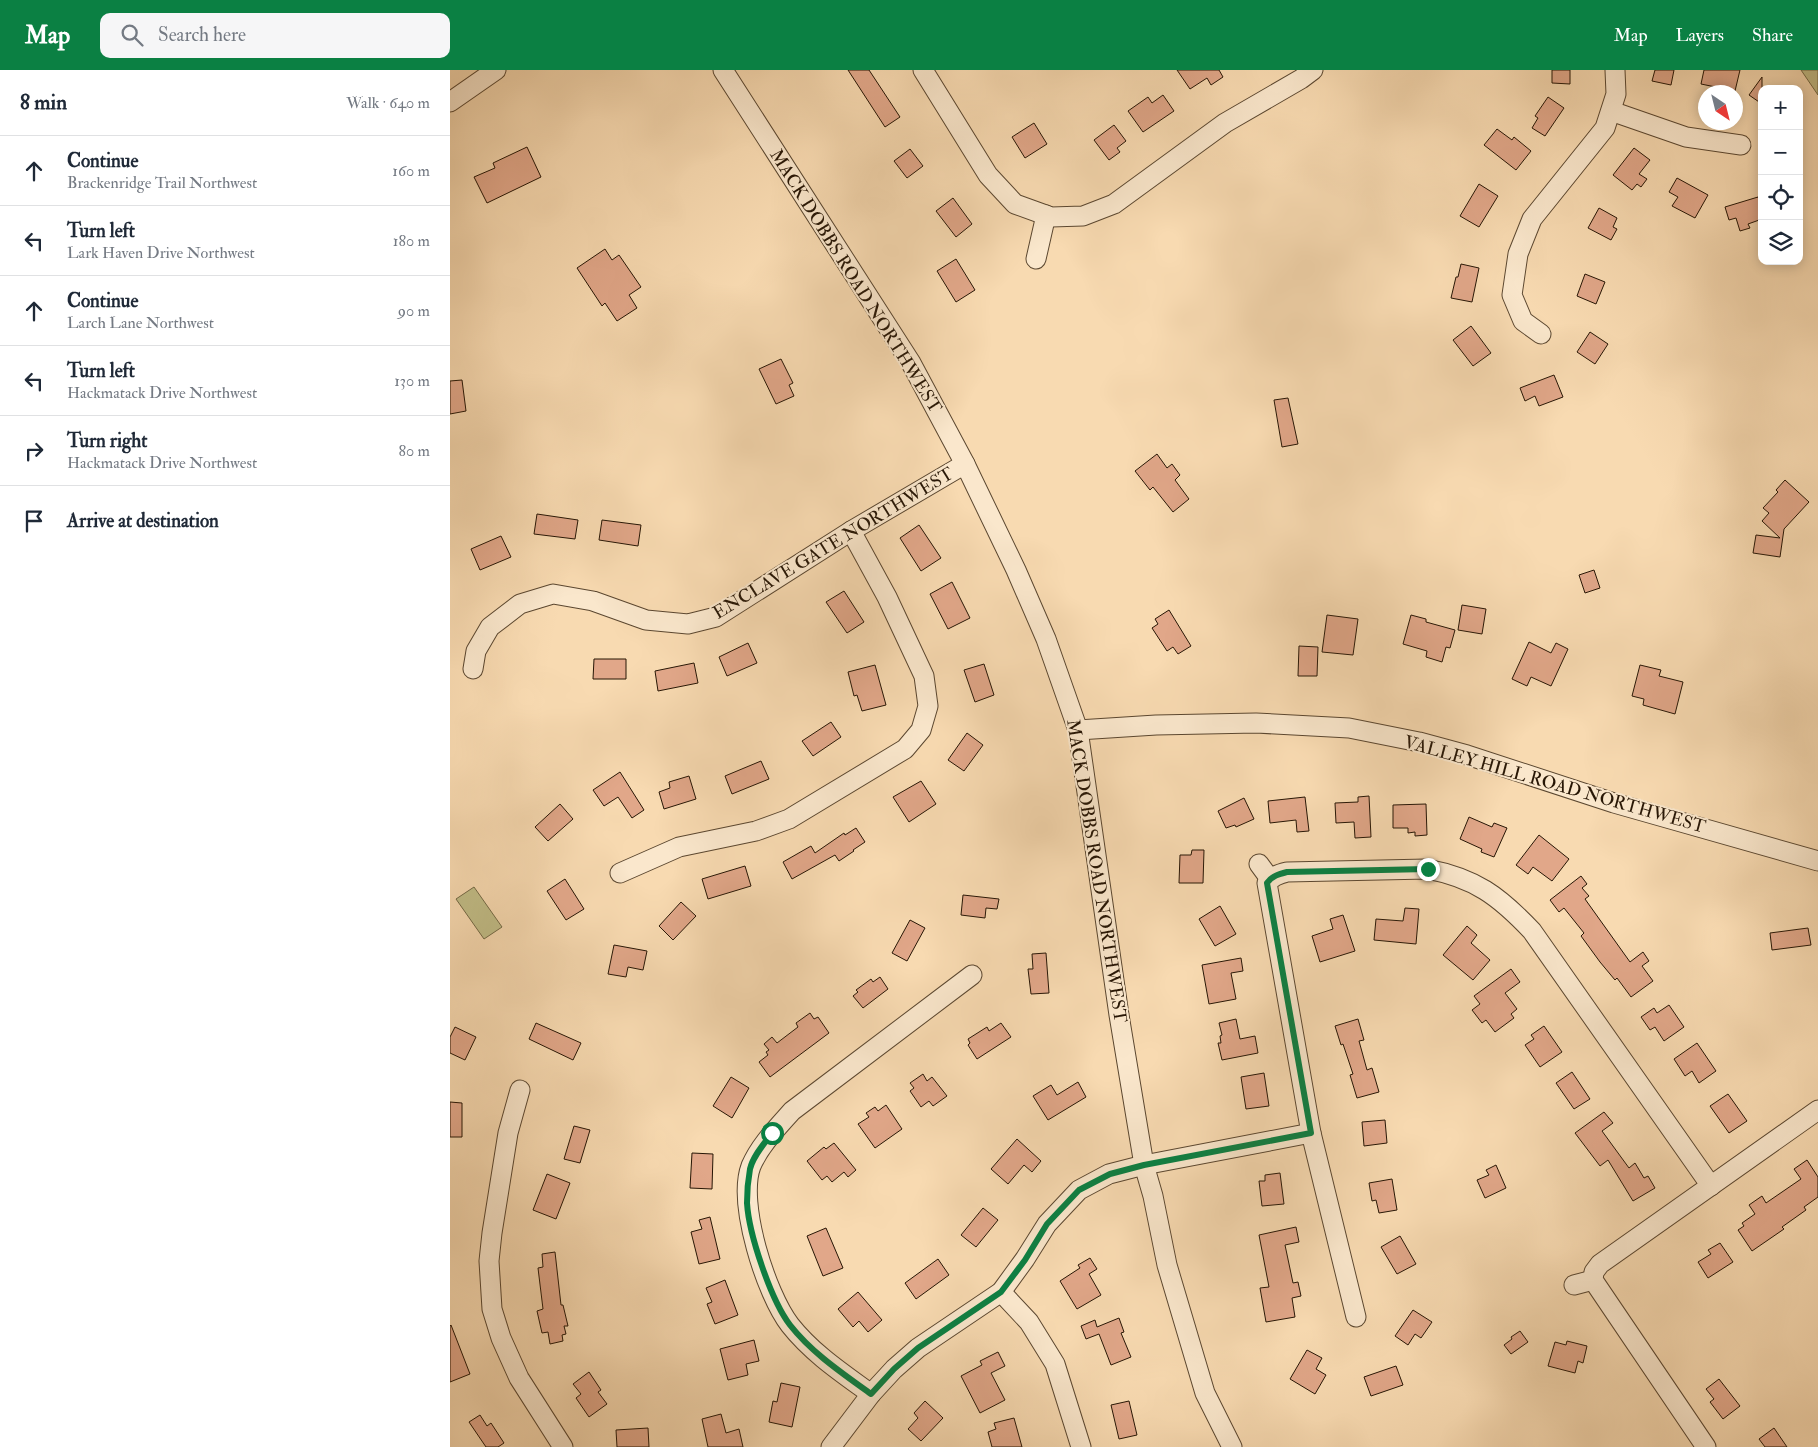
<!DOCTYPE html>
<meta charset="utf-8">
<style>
:root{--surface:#fff;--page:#f6f6f7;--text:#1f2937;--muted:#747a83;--line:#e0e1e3;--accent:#0b8043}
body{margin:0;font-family:"IM FELL Double Pica",serif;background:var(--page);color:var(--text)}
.controls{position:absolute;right:15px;top:15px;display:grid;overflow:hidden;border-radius:10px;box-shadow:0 2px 12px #0003}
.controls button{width:45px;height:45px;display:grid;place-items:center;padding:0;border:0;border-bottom:1px solid var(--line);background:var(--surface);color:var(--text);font:25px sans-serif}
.compass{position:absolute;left:1248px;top:15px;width:45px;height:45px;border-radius:50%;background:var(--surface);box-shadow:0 2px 12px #0003;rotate:145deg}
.stop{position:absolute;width:15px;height:15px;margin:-11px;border:4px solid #0b8043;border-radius:50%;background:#fff}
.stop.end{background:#0b8043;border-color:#fff;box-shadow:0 1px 5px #0008}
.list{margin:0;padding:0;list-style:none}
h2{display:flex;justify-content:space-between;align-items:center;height:65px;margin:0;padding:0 20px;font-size:21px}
h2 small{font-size:16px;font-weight:400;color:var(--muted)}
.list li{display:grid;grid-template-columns:32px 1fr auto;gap:15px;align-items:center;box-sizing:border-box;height:70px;padding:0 20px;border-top:1px solid var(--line)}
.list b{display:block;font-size:19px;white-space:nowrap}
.list p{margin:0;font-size:16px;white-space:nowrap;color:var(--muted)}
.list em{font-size:16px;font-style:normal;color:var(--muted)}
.icon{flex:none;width:28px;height:28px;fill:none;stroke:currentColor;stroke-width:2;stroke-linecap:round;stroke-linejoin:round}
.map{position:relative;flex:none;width:1368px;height:1377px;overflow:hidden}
header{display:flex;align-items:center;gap:30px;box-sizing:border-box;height:70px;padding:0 25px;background:var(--accent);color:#fff}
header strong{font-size:24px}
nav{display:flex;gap:28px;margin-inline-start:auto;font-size:18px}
.search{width:350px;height:45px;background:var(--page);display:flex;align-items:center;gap:12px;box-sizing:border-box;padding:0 18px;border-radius:10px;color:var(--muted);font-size:19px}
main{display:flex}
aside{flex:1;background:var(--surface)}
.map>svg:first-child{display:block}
</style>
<header>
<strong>Map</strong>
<div class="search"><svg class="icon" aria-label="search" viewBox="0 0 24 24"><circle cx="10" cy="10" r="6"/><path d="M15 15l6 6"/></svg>Search here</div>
<nav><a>Map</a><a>Layers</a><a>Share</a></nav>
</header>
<main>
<aside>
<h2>8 min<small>Walk · 640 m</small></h2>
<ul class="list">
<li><svg class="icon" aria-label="ahead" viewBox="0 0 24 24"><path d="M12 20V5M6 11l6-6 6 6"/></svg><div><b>Continue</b><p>Brackenridge Trail Northwest</p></div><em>160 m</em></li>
<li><svg class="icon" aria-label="left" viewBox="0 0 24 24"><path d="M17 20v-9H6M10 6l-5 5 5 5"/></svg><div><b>Turn left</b><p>Lark Haven Drive Northwest</p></div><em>180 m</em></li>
<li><svg class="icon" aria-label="ahead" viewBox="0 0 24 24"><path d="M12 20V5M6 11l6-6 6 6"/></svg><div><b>Continue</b><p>Larch Lane Northwest</p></div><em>90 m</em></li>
<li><svg class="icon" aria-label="left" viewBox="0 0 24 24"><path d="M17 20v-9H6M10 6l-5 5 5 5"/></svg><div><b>Turn left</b><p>Hackmatack Drive Northwest</p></div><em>130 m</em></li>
<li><svg class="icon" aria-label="right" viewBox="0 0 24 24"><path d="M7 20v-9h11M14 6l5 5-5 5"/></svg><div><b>Turn right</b><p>Hackmatack Drive Northwest</p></div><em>80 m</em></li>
<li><svg class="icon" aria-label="arrive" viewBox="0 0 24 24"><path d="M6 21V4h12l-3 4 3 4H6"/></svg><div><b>Arrive at destination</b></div></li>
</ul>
</aside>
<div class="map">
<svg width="1368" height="1377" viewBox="0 0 1368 1377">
<rect width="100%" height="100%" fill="#f8dab1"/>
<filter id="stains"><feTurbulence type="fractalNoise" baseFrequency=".004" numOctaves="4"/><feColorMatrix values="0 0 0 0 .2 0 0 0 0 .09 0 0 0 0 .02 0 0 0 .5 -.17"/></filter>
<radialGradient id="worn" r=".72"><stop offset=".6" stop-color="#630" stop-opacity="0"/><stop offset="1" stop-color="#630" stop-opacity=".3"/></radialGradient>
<!-- green -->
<g fill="#c2be88" stroke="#746a46">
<polygon points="1351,0 1368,0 1368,25"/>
<polygon points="24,817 52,857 34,869 6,829"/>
</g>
<!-- building -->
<g fill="#e1a789" stroke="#271605">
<polygon points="398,0 419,0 450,47 435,57"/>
<polygon points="727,0 769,0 773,7 761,15 757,8 740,19"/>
<polygon points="1102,0 1120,0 1120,14 1102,13"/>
<polygon points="1205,0 1224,0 1221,15 1202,11"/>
<polygon points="1254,0 1290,0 1285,21 1251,14"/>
<polygon points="1312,7 1312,34 1299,25"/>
<polygon points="713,25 724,41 693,62 678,41 698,27 702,33"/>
<polygon points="1098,27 1114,38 1095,66 1082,58 1088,48 1085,46"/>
<polygon points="584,53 597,74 575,88 562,67"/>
<polygon points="664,55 676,71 667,78 670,82 659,90 644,70"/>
<polygon points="1047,59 1062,70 1064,67 1081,81 1066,100 1034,75"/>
<polygon points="77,77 91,107 37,133 24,107 45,98 43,93"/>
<polygon points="1184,78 1200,90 1189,104 1197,109 1191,117 1187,114 1182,120 1163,105"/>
<polygon points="460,79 473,96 457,108 444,91"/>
<polygon points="1227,108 1258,125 1245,148 1222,136 1228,127 1219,122"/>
<polygon points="1029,114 1048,126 1029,157 1010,146"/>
<polygon points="1308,127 1312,138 1312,149 1298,154 1300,158 1290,161 1286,148 1279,150 1275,137"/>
<polygon points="503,128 522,154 506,167 486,141"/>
<polygon points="1149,138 1167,148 1163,157 1167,159 1161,170 1138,158"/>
<polygon points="155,179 162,190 169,185 191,217 179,225 187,238 167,251 155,233 152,236 127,198"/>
<polygon points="506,189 525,220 506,232 487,201"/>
<polygon points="1011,194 1029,198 1022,232 1001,228 1006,207 1008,207"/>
<polygon points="1135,204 1155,212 1146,234 1127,226"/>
<polygon points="1021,256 1041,283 1023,296 1003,270"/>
<polygon points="1140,262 1158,274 1145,294 1127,282"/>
<polygon points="331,289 343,313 339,315 344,326 326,334 309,299"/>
<polygon points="1104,305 1113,327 1089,336 1085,326 1075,331 1070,318"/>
<polygon points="12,310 16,341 0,344 0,311"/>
<polygon points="838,328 848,374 832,377 824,330"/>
<polygon points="707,384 717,398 722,394 730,405 725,410 739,429 723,442 703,417 700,420 685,401"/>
<polygon points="1335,410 1359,432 1334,459 1330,487 1303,483 1306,465 1330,468 1312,451 1319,443 1313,438 1328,422 1326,420"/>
<polygon points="87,444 128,450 125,469 84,464"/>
<polygon points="152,450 191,455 188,476 149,470"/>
<polygon points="469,455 491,488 471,501 450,468"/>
<polygon points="51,466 61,487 30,500 21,479"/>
<polygon points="1144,500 1150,518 1135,523 1129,505"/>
<polygon points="502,512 520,548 498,559 480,524"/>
<polygon points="394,521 414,552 397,563 376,532"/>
<polygon points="1012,535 1036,539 1032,564 1008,560"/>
<polygon points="719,540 741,576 728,584 723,577 717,581 702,558 708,554 705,549"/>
<polygon points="877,545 908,549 903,585 872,582"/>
<polygon points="961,545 976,549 976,552 1005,560 1000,578 996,577 992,592 976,587 977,581 953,574"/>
<polygon points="1079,572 1101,583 1106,573 1118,579 1101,616 1081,607 1077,616 1062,609"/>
<polygon points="298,573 307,593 277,606 269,587"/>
<polygon points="849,576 868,577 867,606 848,606"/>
<polygon points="144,589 176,589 176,609 143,609"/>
<polygon points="244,593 248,613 208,621 205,601"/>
<polygon points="534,594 544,625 525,632 514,600"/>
<polygon points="425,595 436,635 412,641 407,625 404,626 398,602"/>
<polygon points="1190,595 1211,600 1209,606 1233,612 1225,644 1193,635 1194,629 1182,626"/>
<polygon points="381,652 391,667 363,686 352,671"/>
<polygon points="517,663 533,675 514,701 498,690"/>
<polygon points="311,691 319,709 282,724 275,706"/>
<polygon points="170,702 194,740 182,748 168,727 154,736 143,720"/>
<polygon points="239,706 246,729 214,739 209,722 220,718 219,712"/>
<polygon points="471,711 486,734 459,752 443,727"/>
<polygon points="919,726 921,767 905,768 904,752 886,753 885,733 908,732 908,727"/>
<polygon points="855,727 859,761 847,762 846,750 820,753 818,731"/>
<polygon points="794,728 804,749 786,757 785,755 776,758 768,741"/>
<polygon points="110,734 123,749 98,771 85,757"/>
<polygon points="976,734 977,765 965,766 965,762 958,763 958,758 943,758 943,735"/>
<polygon points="1019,747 1042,757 1044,753 1057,758 1044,787 1031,782 1032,779 1010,769"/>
<polygon points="406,758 415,772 403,780 404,781 389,791 385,785 342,809 333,792 361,776 365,783 394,763 395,765"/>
<polygon points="1089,765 1119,789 1102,811 1083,797 1078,804 1066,795"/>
<polygon points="742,780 754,780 753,813 729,813 730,785 741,785"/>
<polygon points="295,796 301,816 258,829 252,809"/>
<polygon points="1131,806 1137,814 1132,818 1139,826 1135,829 1180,892 1193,882 1199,891 1192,896 1203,911 1181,927 1167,908 1165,910 1150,892 1131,866 1134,863 1114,838 1109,842 1100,830"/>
<polygon points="115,809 134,839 116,850 97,821"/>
<polygon points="513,825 549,829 547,839 536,838 535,848 511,845"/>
<polygon points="231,832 246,846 223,870 209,856"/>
<polygon points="770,836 786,864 765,876 749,849"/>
<polygon points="955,838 969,839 966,874 924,870 926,849 953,851"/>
<polygon points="893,845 905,881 870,892 862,866 883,859 880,849"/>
<polygon points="460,850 475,858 457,891 442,883"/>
<polygon points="1017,856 1027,865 1021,873 1040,890 1023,910 993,885"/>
<polygon points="1358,858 1361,875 1322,880 1320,863"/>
<polygon points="164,875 197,881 193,900 178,897 176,907 158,904"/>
<polygon points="596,883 599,923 581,924 578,899 583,899 582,884"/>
<polygon points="791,888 793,901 781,903 786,929 759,934 752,895"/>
<polygon points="1061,899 1070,912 1055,923 1067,939 1061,944 1064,948 1045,962 1036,950 1032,953 1022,940 1030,934 1024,926"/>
<polygon points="430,907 438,919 413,938 403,926 408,922 406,920 421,909 423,912"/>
<polygon points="1219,935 1234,957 1214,971 1205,957 1200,960 1191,947 1204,938 1207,943"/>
<polygon points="360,943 364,949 368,947 379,963 320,1007 309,992 318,985 316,982 319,980 314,974 322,967 327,973 348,957 346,953"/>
<polygon points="786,949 790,969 805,966 808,983 772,990 768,973 771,973 770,966 772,965 769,953"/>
<polygon points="908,949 914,970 909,971 917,1000 922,998 929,1022 907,1028 900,1005 903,1004 893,974 891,975 885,956"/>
<polygon points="86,953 131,973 123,990 79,969"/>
<polygon points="551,953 561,967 527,989 518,975 520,973 518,969 537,957 539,961"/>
<polygon points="1094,956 1112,982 1090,997 1075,975 1084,969 1081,965"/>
<polygon points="5,957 26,967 15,990 0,983 0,967"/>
<polygon points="1247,973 1266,1001 1249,1013 1242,1001 1235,1006 1224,989"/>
<polygon points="1122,1002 1140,1029 1124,1039 1106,1013"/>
<polygon points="814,1003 819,1036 796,1039 791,1007"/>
<polygon points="473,1004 477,1011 482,1007 497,1026 483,1036 479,1031 471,1037 460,1021 464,1018 460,1013"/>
<polygon points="281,1007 299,1018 282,1048 263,1036"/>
<polygon points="628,1012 636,1027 598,1050 583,1026 601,1015 607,1025"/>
<polygon points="1278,1024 1297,1051 1279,1063 1260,1036"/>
<polygon points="0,1032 12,1033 12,1067 0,1067"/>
<polygon points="436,1035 452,1059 425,1078 408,1054 419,1047 416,1043 425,1037 428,1041"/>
<polygon points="1154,1042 1163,1053 1152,1061 1179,1098 1185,1093 1194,1108 1198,1106 1205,1118 1183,1131 1158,1090 1150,1096 1125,1063"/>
<polygon points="935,1050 937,1073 914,1076 912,1052"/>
<polygon points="124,1056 140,1060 130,1093 114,1089"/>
<polygon points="567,1069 591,1091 582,1102 574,1095 558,1114 541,1099"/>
<polygon points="384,1073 406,1100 398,1107 394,1102 382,1112 377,1106 372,1110 357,1091 374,1077 376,1079"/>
<polygon points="242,1083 263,1084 262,1119 240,1118"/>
<polygon points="1357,1090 1368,1107 1368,1127 1354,1137 1356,1140 1332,1157 1334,1159 1302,1181 1288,1160 1294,1156 1292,1153 1305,1144 1299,1135 1312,1126 1316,1133 1351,1109 1344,1099"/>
<polygon points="1046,1095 1056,1118 1035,1128 1027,1110 1039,1105 1036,1100"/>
<polygon points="830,1103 834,1134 812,1136 809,1111 815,1111 815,1105"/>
<polygon points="97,1104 120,1113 106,1149 83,1140"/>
<polygon points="942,1109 947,1140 929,1143 926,1130 922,1131 919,1113"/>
<polygon points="533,1138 548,1150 526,1177 511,1165"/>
<polygon points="260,1147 270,1189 249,1194 241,1162 252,1159 249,1150"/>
<polygon points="846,1157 849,1172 835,1175 843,1213 848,1212 851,1226 842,1228 845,1247 816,1252 810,1218 819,1217 809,1165"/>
<polygon points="376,1158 393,1198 373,1206 357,1166"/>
<polygon points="950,1166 966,1194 947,1204 931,1177"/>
<polygon points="1270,1173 1283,1192 1258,1208 1248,1192 1261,1184 1258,1180"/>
<polygon points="105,1182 111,1235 113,1235 118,1256 114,1256 116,1264 112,1265 113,1271 100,1274 98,1262 92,1263 87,1241 93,1239 88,1198 93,1197 92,1184"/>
<polygon points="640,1188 647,1199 639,1204 651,1225 627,1239 610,1211 630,1198 628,1195"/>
<polygon points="488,1189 499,1205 466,1229 455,1213"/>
<polygon points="275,1210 288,1245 265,1254 257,1234 262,1232 256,1218"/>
<polygon points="408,1222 432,1250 418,1262 409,1251 403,1257 388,1239"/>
<polygon points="963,1240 982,1252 971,1268 965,1264 958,1275 945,1266"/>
<polygon points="669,1248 674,1262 671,1263 681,1287 661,1295 649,1264 636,1269 631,1256 645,1250 647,1257"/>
<polygon points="1,1255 20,1304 0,1312 0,1256"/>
<polygon points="1070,1261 1078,1272 1061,1284 1054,1275 1062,1269 1061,1267"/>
<polygon points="304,1270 309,1291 296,1294 298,1305 278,1310 270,1279"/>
<polygon points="1117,1271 1137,1276 1133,1293 1128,1291 1125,1303 1098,1296 1105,1272 1116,1275"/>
<polygon points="857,1280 872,1288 866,1299 876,1305 865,1324 840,1309"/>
<polygon points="548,1282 555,1296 541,1303 555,1330 530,1343 511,1306 532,1295 530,1291"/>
<polygon points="946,1296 953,1315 921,1326 914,1307"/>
<polygon points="139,1302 151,1320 148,1322 157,1334 139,1347 126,1328 131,1324 123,1314"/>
<polygon points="1269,1309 1290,1336 1273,1349 1260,1332 1264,1329 1256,1319"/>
<polygon points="331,1313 350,1317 342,1357 319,1352 323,1331 327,1332"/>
<polygon points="475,1331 493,1348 471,1371 458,1359 468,1348 464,1343"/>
<polygon points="679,1331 687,1365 669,1369 661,1335"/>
<polygon points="271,1344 276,1363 289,1359 293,1377 258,1377 252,1349"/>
<polygon points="30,1345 37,1356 41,1353 54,1373 48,1377 36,1377 19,1352"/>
<polygon points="564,1348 572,1377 542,1377 538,1362 546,1359 544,1353"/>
<polygon points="198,1358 199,1377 167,1377 166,1360"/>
<polygon points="1324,1358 1337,1377 1315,1377 1309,1369"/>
</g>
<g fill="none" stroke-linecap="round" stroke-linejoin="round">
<defs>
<g id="minor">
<polyline points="273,0 461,293 515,394 566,500 596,569 628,660 669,945 694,1095 703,1126 717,1195 755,1323 782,1377"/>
<polyline points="473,0 538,105 565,134 601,147 633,146 664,134 775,53 851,9 863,0"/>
<polyline points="0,32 46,0"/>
<polyline points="1161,41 1236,67 1291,75"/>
<polyline points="586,189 596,145"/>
<polyline points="1091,264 1073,251 1062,225 1068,184 1082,149 1155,58 1166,24 1165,0"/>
<polyline points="23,599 26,581 40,557 70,534 103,524 143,531 196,550 238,554 266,547 401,461 515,394"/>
<polyline points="628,660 706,655 806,653 899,658 969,672 1017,685 1164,733 1368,791"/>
<polyline points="809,794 820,809"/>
<polyline points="170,803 229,777 306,761 339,749 455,679 471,660 478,636 474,606 437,527 401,461"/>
<polyline points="70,1020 58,1063 42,1163 39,1191 42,1239 51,1268 69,1308 113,1377"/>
<polyline points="1124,1215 1143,1210"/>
<polyline points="551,1222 579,1252 605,1294 631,1377"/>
<path d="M906,1247L861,1063L817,813C822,806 829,804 837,802L977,799C1025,808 1049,826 1082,861L1261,1116"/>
<path d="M421,1324C392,1303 362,1283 340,1255C316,1224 287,1133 301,1096C310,1075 327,1058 342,1041L522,905"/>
<polyline points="381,1377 421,1324 444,1299 468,1278 551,1222 575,1189 597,1154 629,1120 659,1104 694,1095 861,1063"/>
<polyline points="1256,1377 1143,1210 1144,1202 1150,1194 1368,1040"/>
</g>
</defs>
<!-- minor casing -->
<use href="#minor" stroke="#5b4730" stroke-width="21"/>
<!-- minor -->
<use href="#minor" stroke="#fae7cc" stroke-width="19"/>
</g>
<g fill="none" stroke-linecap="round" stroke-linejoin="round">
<!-- route -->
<path stroke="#0b8043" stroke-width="6" d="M322,1063C314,1074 303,1086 300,1099C298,1110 297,1123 297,1133C299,1165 321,1230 340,1255C362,1283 392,1303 421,1324L444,1299L468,1278L551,1222L575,1190L597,1154L629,1120L660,1104L694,1095L861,1063L817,813C822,806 829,804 837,802L978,799"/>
</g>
<g text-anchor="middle" stroke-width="4" stroke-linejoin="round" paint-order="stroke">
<!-- street labels -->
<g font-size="18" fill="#271605" stroke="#fae7cc">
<text transform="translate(406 211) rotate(58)" y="6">MACK DOBBS ROAD NORTHWEST</text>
<text transform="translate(383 473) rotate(-31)" y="6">ENCLAVE GATE NORTHWEST</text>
<text transform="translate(1105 714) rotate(16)" y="6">VALLEY HILL ROAD NORTHWEST</text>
<text transform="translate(647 801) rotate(81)" y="6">MACK DOBBS ROAD NORTHWEST</text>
</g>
</g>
<rect width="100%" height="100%" filter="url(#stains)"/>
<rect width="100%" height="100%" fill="url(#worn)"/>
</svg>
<div class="controls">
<button>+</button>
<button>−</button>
<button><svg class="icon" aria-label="locate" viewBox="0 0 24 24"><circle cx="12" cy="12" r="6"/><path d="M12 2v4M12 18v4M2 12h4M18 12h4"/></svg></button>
<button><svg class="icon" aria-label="layers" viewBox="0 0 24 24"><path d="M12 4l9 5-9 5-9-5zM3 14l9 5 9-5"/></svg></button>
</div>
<svg class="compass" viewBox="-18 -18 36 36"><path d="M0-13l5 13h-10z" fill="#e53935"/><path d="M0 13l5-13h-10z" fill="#747a83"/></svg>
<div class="stop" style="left:322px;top:1063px"></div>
<div class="stop end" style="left:978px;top:799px"></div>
</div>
</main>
